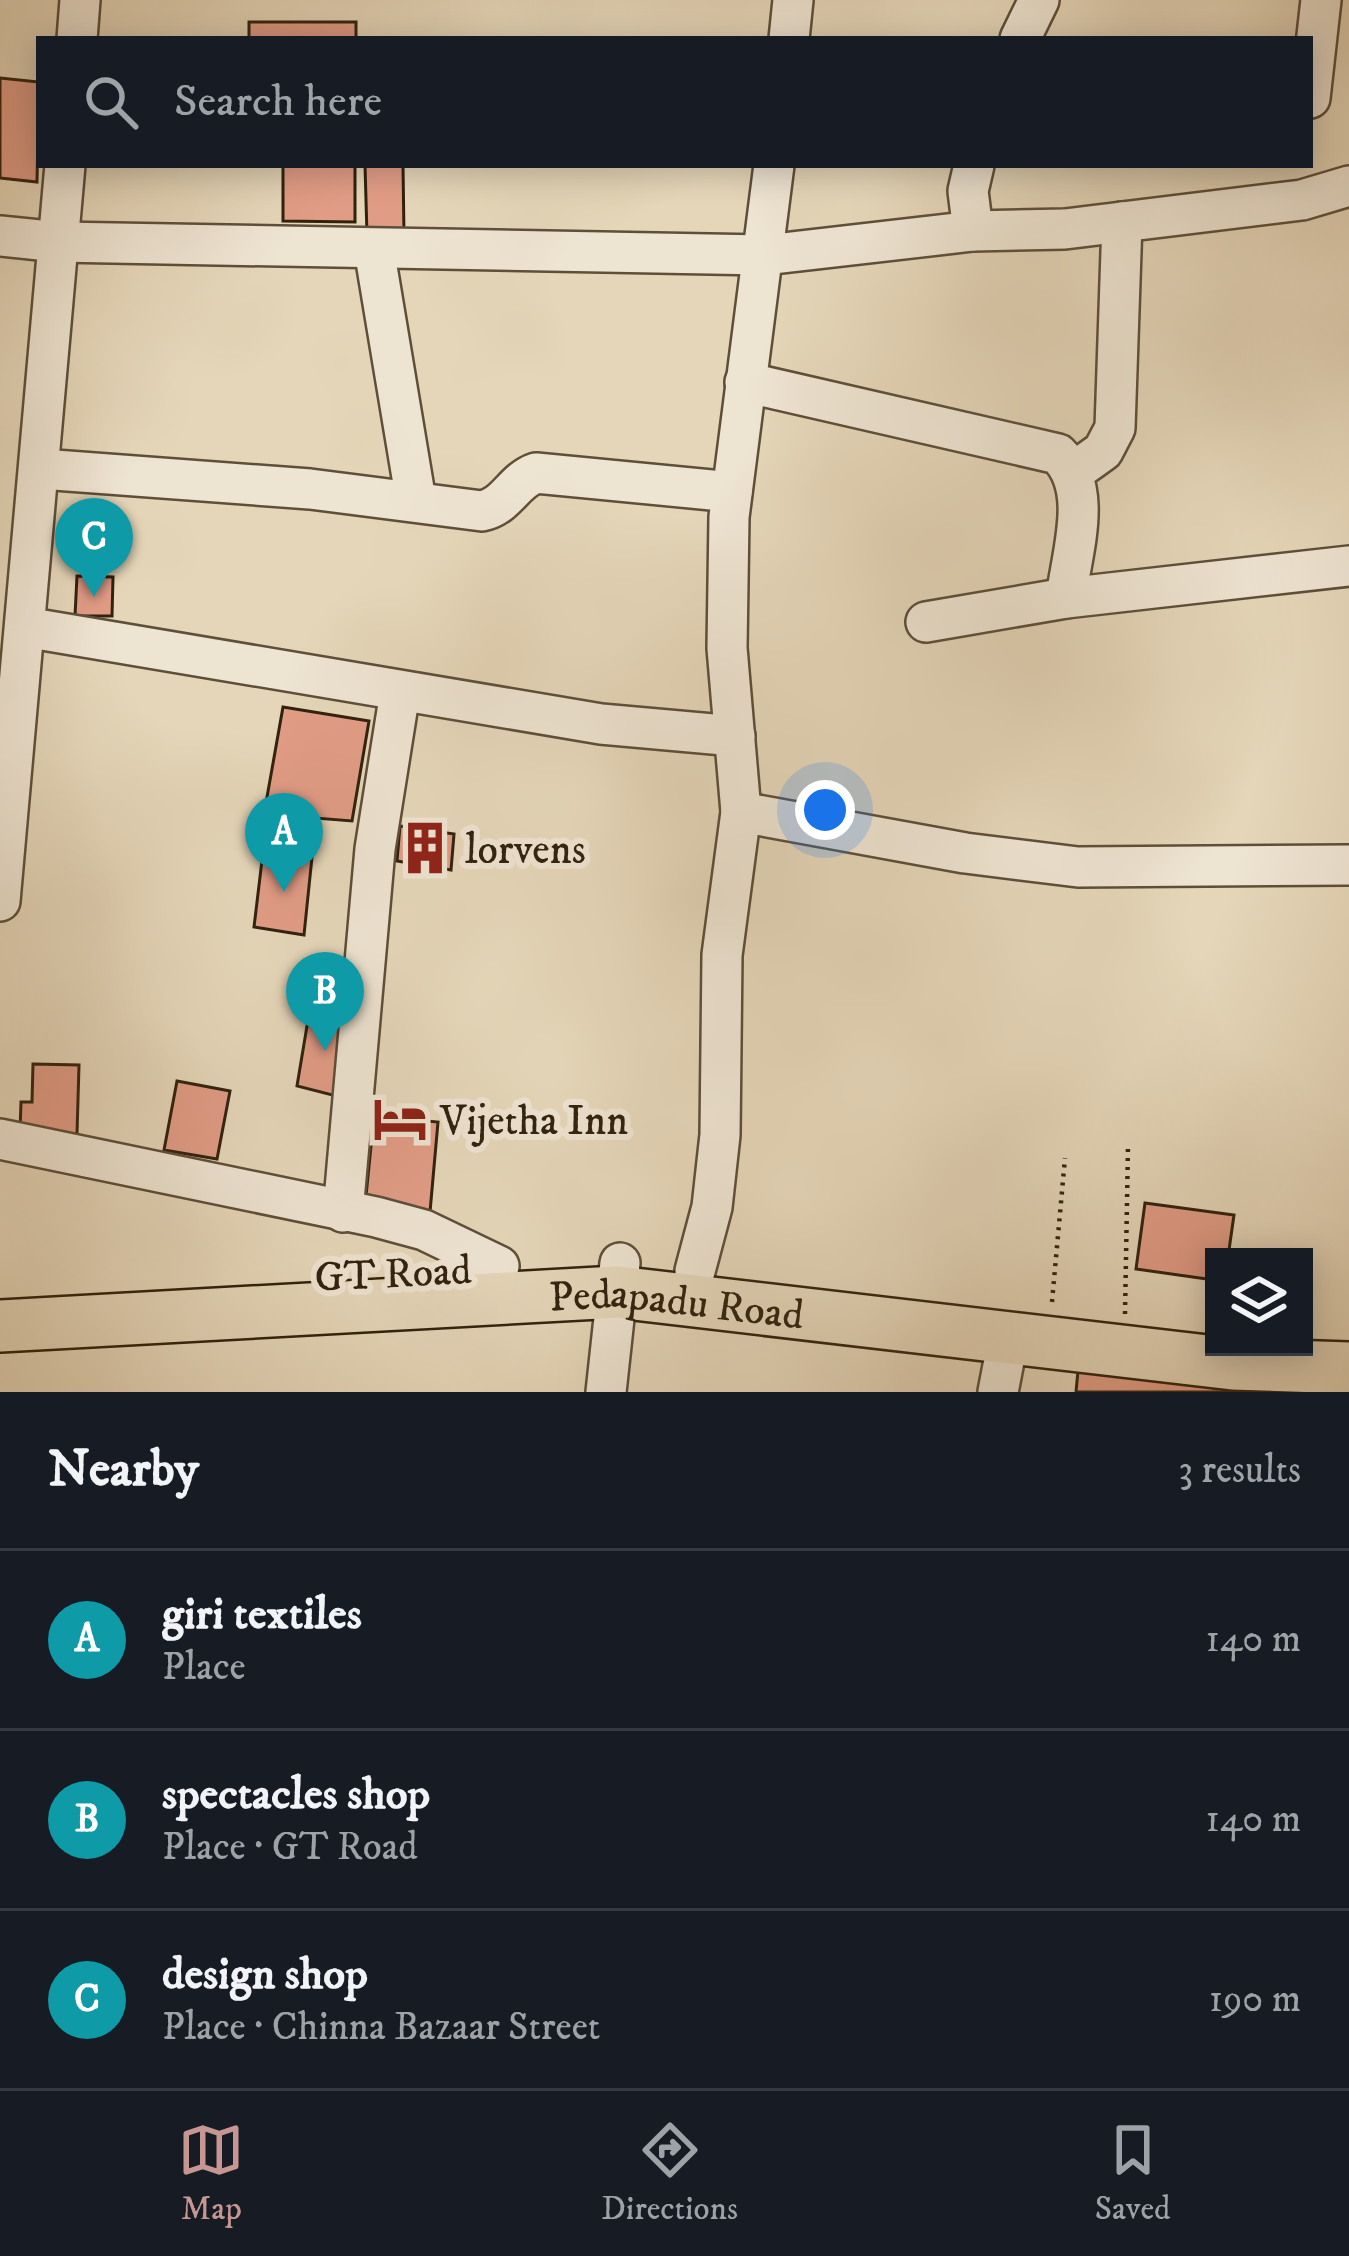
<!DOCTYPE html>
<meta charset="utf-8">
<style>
:root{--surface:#171b24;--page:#20242c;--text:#f1f3f6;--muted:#9ea1a6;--line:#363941;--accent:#c59692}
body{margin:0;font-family:"IM FELL DW Pica",serif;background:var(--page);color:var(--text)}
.controls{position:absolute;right:36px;bottom:36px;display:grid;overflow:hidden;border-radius:0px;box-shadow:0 6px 30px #0003}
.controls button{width:108px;height:108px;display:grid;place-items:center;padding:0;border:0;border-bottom:3px solid var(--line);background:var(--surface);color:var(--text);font:60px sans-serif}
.you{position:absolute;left:825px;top:810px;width:42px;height:42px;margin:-30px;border:9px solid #fff;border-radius:50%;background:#1a73e8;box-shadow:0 0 0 18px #1a73e833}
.badge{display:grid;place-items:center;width:78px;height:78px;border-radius:50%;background:var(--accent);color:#fff;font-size:39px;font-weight:700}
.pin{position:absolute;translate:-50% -99px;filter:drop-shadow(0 3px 6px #0008)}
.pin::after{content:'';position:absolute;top:63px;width:42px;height:36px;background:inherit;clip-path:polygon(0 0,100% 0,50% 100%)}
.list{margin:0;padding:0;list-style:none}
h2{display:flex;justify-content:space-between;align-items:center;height:156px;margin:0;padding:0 48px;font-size:51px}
h2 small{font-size:39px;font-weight:400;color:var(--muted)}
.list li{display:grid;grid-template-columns:78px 1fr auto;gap:36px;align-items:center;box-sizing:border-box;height:180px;padding:0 48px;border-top:3px solid var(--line)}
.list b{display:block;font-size:45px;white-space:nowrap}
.list p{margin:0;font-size:39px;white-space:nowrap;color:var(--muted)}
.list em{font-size:39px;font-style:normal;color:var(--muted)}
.icon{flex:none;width:66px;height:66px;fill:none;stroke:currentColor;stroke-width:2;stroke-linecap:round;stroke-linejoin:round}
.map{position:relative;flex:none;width:1349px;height:1392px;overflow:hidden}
.search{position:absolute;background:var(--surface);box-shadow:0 6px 30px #0003;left:36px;right:36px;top:36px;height:132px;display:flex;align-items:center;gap:30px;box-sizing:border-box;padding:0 42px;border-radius:0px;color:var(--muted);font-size:45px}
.sheet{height:696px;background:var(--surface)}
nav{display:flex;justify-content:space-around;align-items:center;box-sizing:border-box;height:168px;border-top:3px solid var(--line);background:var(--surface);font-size:33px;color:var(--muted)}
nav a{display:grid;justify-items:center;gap:6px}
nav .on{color:var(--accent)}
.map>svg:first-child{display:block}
</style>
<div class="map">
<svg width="1349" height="1392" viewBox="0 0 1349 1392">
<rect width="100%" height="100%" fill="#e5d6b9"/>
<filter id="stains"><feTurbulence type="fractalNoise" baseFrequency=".00167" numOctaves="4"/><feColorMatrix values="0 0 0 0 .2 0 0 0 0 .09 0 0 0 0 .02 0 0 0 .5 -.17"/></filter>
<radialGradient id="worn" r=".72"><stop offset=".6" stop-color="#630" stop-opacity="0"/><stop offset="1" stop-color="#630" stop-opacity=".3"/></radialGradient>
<!-- building -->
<g fill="#e19c86" stroke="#31220e" stroke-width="3">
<rect x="249" y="22" width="107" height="17"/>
<polygon points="0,78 39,82 37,182 0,178"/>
<polygon points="283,165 355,165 355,222 283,221"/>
<polygon points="365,165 403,165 404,235 367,235"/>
<polygon points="77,576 113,577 112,616 75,616"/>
<polygon points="283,707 369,721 352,821 264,814"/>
<polygon points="400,826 454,834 451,870 397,861"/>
<polygon points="263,852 312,857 304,935 254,927"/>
<polygon points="310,1008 352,1016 340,1097 297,1086"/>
<polygon points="33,1064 79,1065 77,1134 20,1132 21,1102 32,1102"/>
<polygon points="177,1081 230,1091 217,1159 164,1150"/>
<polygon points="374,1116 438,1122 430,1212 365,1206"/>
<polygon points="1145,1203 1234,1215 1228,1257 1214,1257 1214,1280 1136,1269"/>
<polygon points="1079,1360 1322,1392 1076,1392"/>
</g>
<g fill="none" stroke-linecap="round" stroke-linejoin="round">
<defs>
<g id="minor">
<polyline points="77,39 80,0"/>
<polyline points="789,39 793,0"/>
<polyline points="1020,39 1039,0"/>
<polyline points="1310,98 1321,0"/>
<polyline points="973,231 968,191 974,165"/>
<polyline points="0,236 59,242 765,255 973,231 1065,229 1302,200 1349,186"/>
<polyline points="374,249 416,501"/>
<path d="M745,382L1058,454C1094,489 1072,551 1066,598"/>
<path d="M41,469L310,489L482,511C507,506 513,481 536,473L732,492"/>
<polyline points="1075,471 1103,451 1115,428 1122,222"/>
<polyline points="926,622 1066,598 1349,566"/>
<polyline points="25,627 601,724 735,736"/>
<polyline points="741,812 965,853 1078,867 1349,865"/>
<polyline points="0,901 65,165"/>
<polyline points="0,1139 376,1217 424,1230 499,1266"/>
<polyline points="343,1212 375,849 400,692"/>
<polyline points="695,1271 712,1207 720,1135 722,955 741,812 727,648 729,517 774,165"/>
<polyline points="606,1392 620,1263"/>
<polyline points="998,1392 1008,1340"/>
</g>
<g id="major">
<path id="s1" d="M0,1326L617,1292L1233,1364L1349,1368"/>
</g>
</defs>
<!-- minor casing -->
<use href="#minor" stroke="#5e4f39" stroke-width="44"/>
<!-- major casing -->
<use href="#major" stroke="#31220e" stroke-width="56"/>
<!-- path -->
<g stroke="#31220e" stroke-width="4.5" stroke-dasharray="3 6" stroke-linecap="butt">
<polyline points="1052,1302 1065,1158"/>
<polyline points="1125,1314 1128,1146"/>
</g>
<!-- minor -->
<use href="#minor" stroke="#eee4d2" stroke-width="39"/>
<!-- major -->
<use href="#major" stroke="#e5d6b9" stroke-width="51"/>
</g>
<!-- icons -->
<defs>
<symbol id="building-bare" viewBox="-9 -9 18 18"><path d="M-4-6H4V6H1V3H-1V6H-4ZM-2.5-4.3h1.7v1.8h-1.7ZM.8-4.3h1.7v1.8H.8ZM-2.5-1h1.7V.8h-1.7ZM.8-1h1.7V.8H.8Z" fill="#8f2418" stroke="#eee4d2" stroke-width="2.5" paint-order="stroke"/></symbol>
<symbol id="hotel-bare" viewBox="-9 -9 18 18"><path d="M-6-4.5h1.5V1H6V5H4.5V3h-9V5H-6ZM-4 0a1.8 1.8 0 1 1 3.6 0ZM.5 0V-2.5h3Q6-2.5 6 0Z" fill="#8f2418" stroke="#eee4d2" stroke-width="2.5" paint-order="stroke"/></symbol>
</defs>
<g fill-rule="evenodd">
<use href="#building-bare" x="387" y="810" width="76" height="76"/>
<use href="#hotel-bare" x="362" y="1081" width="76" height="76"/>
</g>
<g text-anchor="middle" stroke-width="12" stroke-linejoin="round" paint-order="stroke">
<!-- poi labels -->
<g font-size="42" fill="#31220e" stroke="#eee4d2" text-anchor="start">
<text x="465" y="863">lorvens</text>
<text x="440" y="1134">Vijetha Inn</text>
</g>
<!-- street labels -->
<g font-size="42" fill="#31220e" stroke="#eee4d2">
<text transform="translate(393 1272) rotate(-3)" y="15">GT Road</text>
<text dy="15" stroke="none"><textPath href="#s1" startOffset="678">Pedapadu Road</textPath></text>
</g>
</g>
<rect width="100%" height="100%" filter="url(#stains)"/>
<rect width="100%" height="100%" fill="url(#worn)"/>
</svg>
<div class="controls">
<button><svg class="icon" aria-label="layers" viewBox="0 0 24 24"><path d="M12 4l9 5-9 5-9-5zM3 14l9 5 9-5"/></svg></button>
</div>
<div class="you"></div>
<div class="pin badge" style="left:284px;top:892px;background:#0f9aa8">A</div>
<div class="pin badge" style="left:325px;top:1051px;background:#0f9aa8">B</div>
<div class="pin badge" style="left:94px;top:597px;background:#0f9aa8">C</div>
<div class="search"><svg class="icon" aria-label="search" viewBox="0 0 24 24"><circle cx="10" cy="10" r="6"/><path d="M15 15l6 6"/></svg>Search here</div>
</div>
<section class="sheet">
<h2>Nearby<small>3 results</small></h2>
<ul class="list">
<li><span class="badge" style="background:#0f9aa8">A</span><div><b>giri textiles</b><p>Place</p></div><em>140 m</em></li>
<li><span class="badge" style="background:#0f9aa8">B</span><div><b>spectacles shop</b><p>Place · GT Road</p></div><em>140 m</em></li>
<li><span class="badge" style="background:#0f9aa8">C</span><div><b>design shop</b><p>Place · Chinna Bazaar Street</p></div><em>190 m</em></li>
</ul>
</section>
<nav>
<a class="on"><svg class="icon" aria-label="map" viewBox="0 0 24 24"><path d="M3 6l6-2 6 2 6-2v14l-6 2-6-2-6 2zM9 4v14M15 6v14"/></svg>Map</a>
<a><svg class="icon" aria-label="directions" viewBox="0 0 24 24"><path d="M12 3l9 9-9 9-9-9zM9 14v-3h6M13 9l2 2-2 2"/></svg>Directions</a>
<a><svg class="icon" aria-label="saved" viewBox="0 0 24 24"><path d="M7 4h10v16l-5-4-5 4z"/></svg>Saved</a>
</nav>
